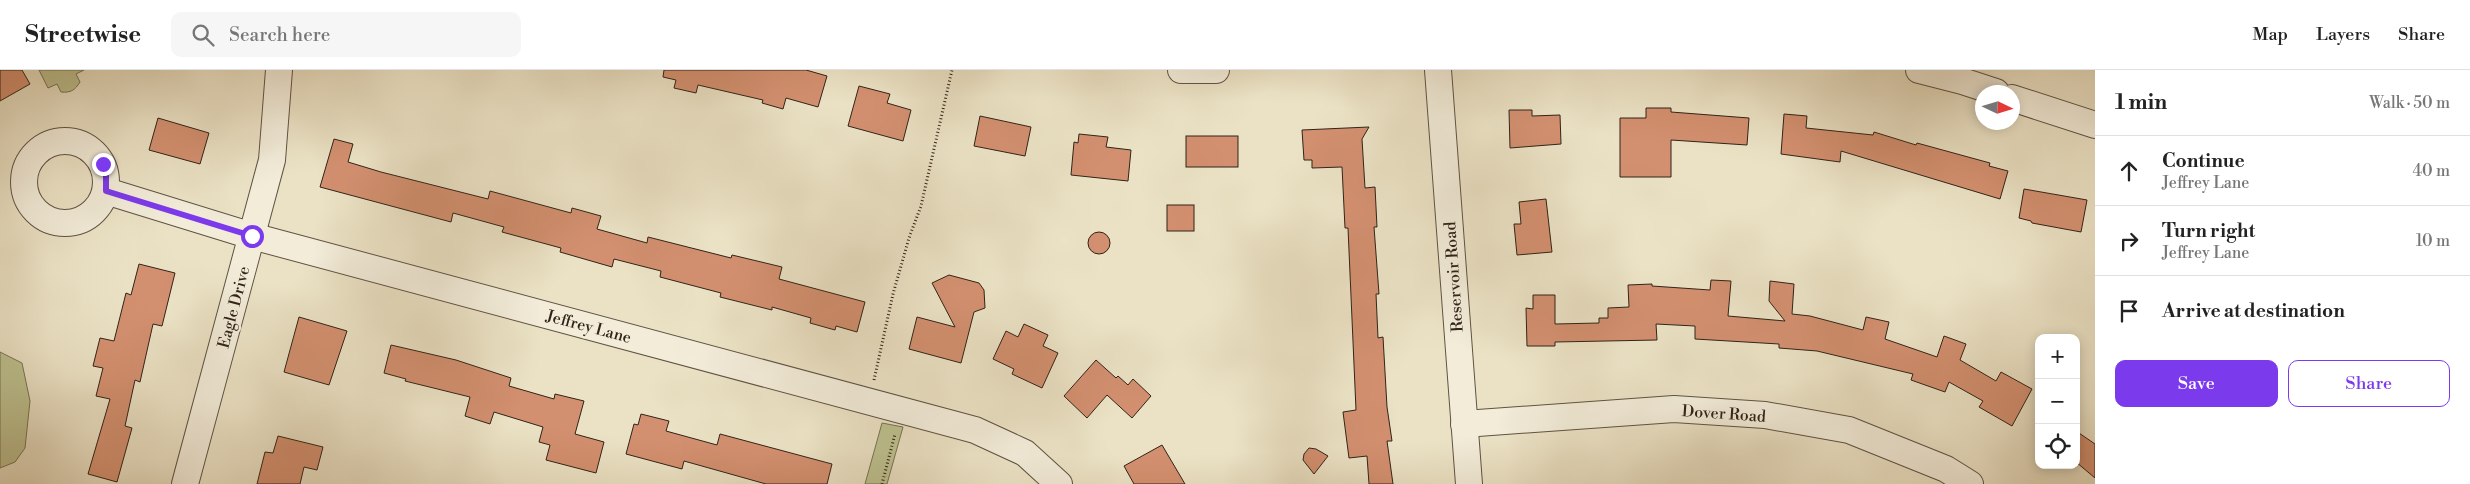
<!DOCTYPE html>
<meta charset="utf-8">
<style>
:root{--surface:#fff;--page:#f6f6f6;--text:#222;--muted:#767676;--line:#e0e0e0;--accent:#7c3aed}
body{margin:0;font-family:"Libre Bodoni",serif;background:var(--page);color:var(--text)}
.controls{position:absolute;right:15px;bottom:15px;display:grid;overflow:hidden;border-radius:10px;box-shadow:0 2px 12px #0003}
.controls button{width:45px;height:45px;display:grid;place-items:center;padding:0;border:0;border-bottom:1px solid var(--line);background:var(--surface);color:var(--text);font:25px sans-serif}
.compass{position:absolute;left:1975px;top:15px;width:45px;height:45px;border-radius:50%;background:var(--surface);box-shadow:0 2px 12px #0003;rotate:94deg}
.stop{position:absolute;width:15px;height:15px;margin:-11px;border:4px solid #7c3aed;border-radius:50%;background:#fff}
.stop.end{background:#7c3aed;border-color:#fff;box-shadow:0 1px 5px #0008}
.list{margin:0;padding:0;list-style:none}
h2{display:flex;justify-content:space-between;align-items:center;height:65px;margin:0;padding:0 20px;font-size:21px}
h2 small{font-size:16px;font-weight:400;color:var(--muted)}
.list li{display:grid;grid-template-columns:32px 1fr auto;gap:15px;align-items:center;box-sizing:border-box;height:70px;padding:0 20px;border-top:1px solid var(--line)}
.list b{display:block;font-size:19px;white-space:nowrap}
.list p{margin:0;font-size:16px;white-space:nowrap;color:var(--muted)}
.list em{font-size:16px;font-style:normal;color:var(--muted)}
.actions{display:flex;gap:10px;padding:15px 20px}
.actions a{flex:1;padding:11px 0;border:1px solid var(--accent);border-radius:10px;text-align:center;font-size:18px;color:var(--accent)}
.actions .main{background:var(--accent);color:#fff}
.icon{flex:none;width:28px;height:28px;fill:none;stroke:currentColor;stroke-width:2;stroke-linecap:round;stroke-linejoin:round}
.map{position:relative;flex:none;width:2095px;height:414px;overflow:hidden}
header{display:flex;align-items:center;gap:30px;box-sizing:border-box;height:70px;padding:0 25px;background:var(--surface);border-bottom:1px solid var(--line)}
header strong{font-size:24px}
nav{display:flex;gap:28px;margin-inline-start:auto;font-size:18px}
.search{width:350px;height:45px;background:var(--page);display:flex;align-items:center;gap:12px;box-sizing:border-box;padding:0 18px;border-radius:10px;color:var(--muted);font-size:19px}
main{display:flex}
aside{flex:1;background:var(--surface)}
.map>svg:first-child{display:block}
</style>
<header>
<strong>Streetwise</strong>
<div class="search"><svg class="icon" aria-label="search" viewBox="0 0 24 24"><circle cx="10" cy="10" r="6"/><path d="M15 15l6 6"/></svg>Search here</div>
<nav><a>Map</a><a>Layers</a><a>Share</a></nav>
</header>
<main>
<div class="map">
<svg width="2095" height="414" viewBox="0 0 2095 414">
<rect width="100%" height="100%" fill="#ebe2c5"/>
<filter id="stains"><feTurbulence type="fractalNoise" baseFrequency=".004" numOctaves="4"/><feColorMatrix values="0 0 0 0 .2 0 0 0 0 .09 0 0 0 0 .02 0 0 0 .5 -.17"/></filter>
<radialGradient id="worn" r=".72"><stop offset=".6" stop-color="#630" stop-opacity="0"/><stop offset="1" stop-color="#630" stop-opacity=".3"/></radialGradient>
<!-- green -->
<g fill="#bec190" stroke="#777254">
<path d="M39,0H84L76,4L80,12C75,20 71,23 61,22L57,14L48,18Z"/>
<polygon points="0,282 22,293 30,331 25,378 15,392 0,398"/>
<polygon points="882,353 903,357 887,414 865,414"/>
</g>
<!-- building -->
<g fill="#d39070" stroke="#302319">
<polygon points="0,0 22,0 30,14 0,31"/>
<polygon points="664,0 806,0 827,6 818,37 786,28 783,39 762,33 763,30 698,15 696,23 674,18 676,10 663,7"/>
<polygon points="859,16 890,24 887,33 911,40 903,71 848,56"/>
<polygon points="1646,38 1671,38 1671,42 1749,48 1747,75 1671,70 1671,107 1620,107 1620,48 1646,48"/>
<polygon points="1509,40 1532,40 1532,46 1560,45 1561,74 1510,78"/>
<polygon points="1784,44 1807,46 1806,58 1873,65 1874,62 1916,75 1917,73 1990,93 1989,96 2008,101 2000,129 1841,81 1840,92 1781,84"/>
<polygon points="980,46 1031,57 1025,86 974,76"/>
<polygon points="158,48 209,63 200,94 149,80"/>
<polygon points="1369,57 1362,69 1365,118 1375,117 1377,157 1374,157 1379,224 1376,224 1378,268 1383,267 1387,337 1392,371 1387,371 1393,414 1369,414 1367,386 1349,388 1343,342 1356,340 1348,158 1345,158 1342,97 1312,98 1312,90 1304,90 1302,60"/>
<polygon points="1079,64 1108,67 1106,77 1131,80 1128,111 1071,105 1074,72 1078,73"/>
<rect x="1186" y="66" width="52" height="31"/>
<polygon points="334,69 353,74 348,92 381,102 488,129 490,121 571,143 572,138 601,146 597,159 647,173 648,167 731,188 732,185 782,197 779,209 865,232 857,262 836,256 835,260 810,253 811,248 772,237 772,240 720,227 721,223 660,207 661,201 614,189 612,197 560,182 561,178 502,162 504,157 453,143 451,152 320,117"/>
<polygon points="2024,119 2087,130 2081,162 2032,153 2031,151 2019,148"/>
<polygon points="1546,129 1552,182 1517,185 1514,154 1521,154 1519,132"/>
<rect x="1167" y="135" width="27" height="26"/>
<circle cx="1099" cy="173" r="11"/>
<polygon points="139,194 175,203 162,256 153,254 140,312 135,310 125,356 132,358 117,412 88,404 110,329 96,326 103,298 93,296 100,268 114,271 126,223 131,225"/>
<polygon points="949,205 979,213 984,220 985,238 974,242 961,293 909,279 917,247 955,257 932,213"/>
<polygon points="1711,210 1731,211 1728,246 1785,251 1769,231 1770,211 1794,214 1792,244 1810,246 1863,260 1866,247 1889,252 1885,269 1937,287 1944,266 1966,274 1960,290 1996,311 2001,302 2032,319 2012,356 1979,337 1983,331 1949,312 1945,322 1911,310 1913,304 1817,281 1779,278 1779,274 1695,269 1695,256 1656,254 1657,270 1555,272 1555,276 1527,276 1526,238 1533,239 1533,225 1555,225 1555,254 1599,253 1599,248 1608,248 1608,238 1629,237 1628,215 1652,214 1652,216 1710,220"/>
<polygon points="299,247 347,261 329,315 284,302"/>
<polygon points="1024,254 1048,265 1043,276 1058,283 1042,318 1012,304 1014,299 993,289 1006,261 1018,267"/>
<polygon points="391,275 456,290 511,308 509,316 554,329 555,324 584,331 575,364 604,372 596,403 546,390 550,375 539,372 543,357 494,342 490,354 465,346 470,327 405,311 406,309 384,303"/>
<polygon points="1096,290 1116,308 1118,306 1128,315 1133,309 1151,326 1132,348 1107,325 1087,348 1064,326"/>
<polygon points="641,344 669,351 666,361 717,375 720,364 832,394 827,414 766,414 684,391 682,399 626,384 634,354 638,355"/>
<polygon points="2076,361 2095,374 2095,408 2076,392"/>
<polygon points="278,366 323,377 317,400 304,397 300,414 257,414 265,382 273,383"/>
<polygon points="1162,375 1185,414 1134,414 1124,396"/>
<polygon points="1309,378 1316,379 1328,386 1314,404 1303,390 1304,384"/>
</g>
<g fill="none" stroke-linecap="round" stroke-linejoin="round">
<defs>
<g id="street">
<polyline points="1181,0 1216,0"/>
<polyline points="1438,0 1469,414"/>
<polyline points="1919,0 1962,11 1996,22"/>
<polyline points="2012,28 2095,55"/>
<circle cx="65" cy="112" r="41"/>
<polyline points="106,121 252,166 975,360 1025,383 1059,414"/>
<polyline points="1464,354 1674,339 1765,345 1849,360 1946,399 1970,414"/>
<polyline points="185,414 272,90 279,0"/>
</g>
</defs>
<!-- street casing -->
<use href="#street" stroke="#5f5344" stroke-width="28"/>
<!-- path -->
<g stroke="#302319" stroke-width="3" stroke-dasharray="1 2.5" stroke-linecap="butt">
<polyline points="874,310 893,224 909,168 921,136 952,0"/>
<polyline points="882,414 895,364"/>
</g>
<!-- street -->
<use href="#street" stroke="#f2ecd9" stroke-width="26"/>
</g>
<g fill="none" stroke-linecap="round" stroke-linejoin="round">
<!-- route -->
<polyline stroke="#7c3aed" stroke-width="6" points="103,94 106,106 106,121 252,166"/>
</g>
<g text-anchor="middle" stroke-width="4.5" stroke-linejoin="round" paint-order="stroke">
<!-- street labels -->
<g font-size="16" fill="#302319" stroke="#f2ecd9">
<text transform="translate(1453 207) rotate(-94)" y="6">Reservoir Road</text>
<text transform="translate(233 237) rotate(-75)" y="6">Eagle Drive</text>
<text transform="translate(589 256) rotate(15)" y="6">Jeffrey Lane</text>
<text transform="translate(1724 343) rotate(4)" y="6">Dover Road</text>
</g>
</g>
<rect width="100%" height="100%" filter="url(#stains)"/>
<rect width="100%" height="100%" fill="url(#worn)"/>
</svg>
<div class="controls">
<button>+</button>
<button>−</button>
<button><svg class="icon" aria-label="locate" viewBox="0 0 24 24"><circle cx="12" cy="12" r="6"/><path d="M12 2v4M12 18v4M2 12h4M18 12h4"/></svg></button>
</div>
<svg class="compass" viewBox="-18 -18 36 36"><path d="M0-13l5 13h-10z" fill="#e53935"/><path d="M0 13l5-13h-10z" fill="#767676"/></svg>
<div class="stop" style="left:252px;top:166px"></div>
<div class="stop end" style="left:103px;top:94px"></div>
</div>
<aside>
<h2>1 min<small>Walk · 50 m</small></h2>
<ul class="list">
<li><svg class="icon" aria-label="ahead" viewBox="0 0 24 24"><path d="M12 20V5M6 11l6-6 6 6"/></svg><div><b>Continue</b><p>Jeffrey Lane</p></div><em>40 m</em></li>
<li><svg class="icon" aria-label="right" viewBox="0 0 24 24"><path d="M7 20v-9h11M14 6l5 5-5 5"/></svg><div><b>Turn right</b><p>Jeffrey Lane</p></div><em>10 m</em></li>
<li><svg class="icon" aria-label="arrive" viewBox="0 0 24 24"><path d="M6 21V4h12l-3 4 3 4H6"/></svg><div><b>Arrive at destination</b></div></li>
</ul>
<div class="actions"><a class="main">Save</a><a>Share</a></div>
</aside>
</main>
